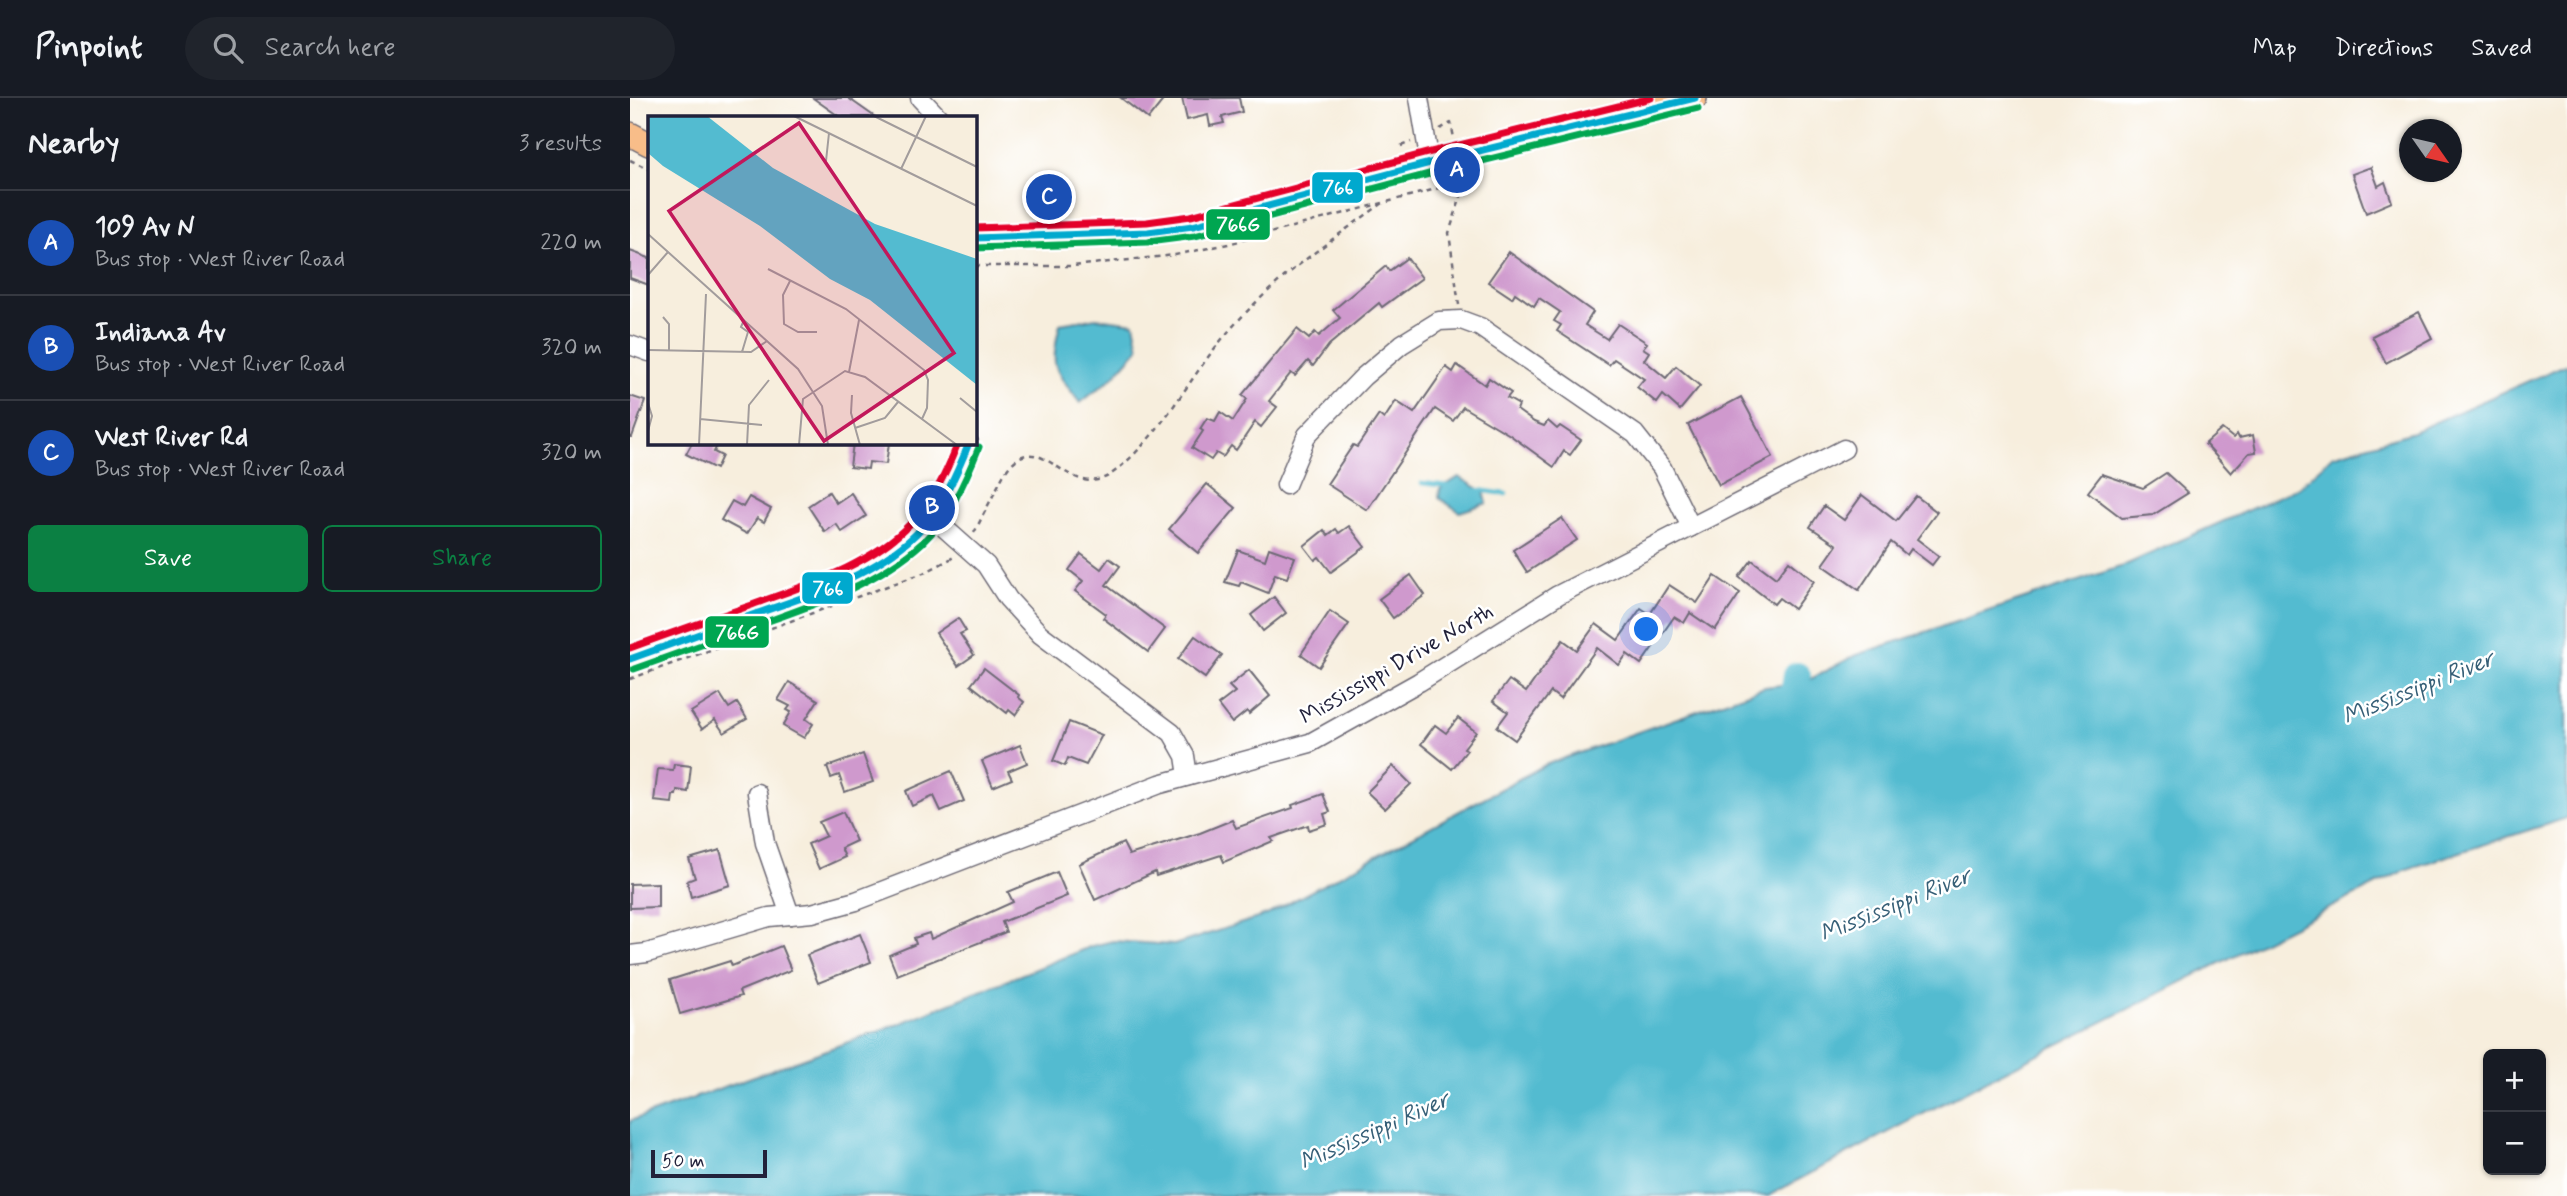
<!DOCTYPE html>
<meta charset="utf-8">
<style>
:root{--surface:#171b24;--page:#20242c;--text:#f1f3f6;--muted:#9ea1a6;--line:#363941;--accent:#0b8043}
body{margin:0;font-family:Mynerve,sans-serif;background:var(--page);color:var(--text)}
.controls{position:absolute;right:21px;bottom:21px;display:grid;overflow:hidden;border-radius:10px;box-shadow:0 2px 5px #0004}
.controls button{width:63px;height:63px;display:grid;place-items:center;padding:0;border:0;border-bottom:2px solid var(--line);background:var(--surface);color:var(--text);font:35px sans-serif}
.compass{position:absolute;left:1769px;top:21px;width:63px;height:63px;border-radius:50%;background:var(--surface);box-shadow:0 2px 5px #0004;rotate:124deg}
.scale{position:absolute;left:21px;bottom:18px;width:116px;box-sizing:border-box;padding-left:7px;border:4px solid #22223b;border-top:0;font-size:19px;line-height:24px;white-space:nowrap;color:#22223b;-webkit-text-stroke:5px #fff;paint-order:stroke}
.you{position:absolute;left:1017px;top:532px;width:24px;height:24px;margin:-18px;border:5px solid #fff;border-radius:50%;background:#1a73e8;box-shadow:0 0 0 10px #1a73e833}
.badge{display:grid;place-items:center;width:46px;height:46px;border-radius:50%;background:var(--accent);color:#fff;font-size:23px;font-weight:700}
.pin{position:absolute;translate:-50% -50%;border:4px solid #fff;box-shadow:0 2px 7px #0006}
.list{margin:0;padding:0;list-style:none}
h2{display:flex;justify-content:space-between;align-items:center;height:91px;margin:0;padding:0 28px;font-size:30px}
h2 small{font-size:23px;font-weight:400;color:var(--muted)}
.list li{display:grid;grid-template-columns:46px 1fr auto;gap:21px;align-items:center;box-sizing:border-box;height:105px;padding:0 28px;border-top:2px solid var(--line)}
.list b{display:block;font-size:26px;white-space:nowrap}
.list p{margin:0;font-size:23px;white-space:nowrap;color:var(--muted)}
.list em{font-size:23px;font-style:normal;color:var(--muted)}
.actions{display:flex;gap:14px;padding:21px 28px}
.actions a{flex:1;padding:16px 0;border:2px solid var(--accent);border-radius:10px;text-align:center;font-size:24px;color:var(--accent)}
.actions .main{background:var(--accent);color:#fff}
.icon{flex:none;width:38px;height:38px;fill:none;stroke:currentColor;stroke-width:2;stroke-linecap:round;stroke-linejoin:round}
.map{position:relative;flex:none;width:1937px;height:1098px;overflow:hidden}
header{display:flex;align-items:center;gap:42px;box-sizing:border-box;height:98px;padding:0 35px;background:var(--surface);border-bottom:2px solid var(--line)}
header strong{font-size:33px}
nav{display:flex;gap:38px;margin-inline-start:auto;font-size:24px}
.search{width:490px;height:63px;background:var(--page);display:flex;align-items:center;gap:18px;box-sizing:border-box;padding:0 24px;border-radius:38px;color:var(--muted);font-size:26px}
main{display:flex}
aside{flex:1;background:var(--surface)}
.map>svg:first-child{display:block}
</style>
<header>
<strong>Pinpoint</strong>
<div class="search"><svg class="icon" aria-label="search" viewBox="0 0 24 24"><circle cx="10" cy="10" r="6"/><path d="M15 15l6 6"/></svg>Search here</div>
<nav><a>Map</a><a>Directions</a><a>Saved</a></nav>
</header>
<main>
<aside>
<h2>Nearby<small>3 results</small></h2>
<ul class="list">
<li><span class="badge" style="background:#1a4fb4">A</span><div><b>109 Av N</b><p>Bus stop · West River Road</p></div><em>220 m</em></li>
<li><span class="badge" style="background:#1a4fb4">B</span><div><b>Indiana Av</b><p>Bus stop · West River Road</p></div><em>320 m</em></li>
<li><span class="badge" style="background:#1a4fb4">C</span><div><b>West River Rd</b><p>Bus stop · West River Road</p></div><em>320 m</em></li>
</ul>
<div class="actions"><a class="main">Save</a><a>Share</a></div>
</aside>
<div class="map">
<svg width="1937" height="1098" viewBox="0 0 1937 1098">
<rect width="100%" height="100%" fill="#fff"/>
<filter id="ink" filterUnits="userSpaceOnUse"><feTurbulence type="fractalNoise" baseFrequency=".0143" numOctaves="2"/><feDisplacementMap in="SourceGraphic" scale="14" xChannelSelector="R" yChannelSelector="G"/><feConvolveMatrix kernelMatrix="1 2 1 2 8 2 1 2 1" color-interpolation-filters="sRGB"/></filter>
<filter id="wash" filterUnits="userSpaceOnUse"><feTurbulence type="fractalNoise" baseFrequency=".00686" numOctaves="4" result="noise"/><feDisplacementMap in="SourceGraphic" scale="28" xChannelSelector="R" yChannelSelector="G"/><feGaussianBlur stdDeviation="1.57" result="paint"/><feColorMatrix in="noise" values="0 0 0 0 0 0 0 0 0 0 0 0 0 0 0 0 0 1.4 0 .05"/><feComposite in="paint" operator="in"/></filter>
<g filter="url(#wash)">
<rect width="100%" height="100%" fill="#f7eedd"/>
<!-- water -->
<g fill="#53bbd0" stroke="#3a6e86" stroke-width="2">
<path d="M466,220L504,225L509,250L483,279L450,305C424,270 419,271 430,226Z"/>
<polygon points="1937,266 1937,720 1777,771 1361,980 1138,1098 0,1098 0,1023 271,925 462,848 483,843 544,847 637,817 915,667 1135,589 1175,584 1224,558 1493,468 1670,389 1702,358 1783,334"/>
<polygon points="829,379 854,394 857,405 830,414 809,400 810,391"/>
</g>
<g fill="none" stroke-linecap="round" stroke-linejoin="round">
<!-- stream -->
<g stroke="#53bbd0" stroke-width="4.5">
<polyline points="792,385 819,388"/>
<polyline points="848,392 876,396"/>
</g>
<!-- river -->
<polyline stroke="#53bbd0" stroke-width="28" points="1159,623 1167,578"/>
</g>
<g id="blocks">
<!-- building -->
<g fill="#cf99cd">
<polygon points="183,0 218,0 245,19 210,19"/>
<polygon points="491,0 535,0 518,21"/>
<polygon points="552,0 609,0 612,14 592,19 594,25 580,28 578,17 557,22"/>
<polygon points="1741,69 1748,88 1755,84 1762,104 1736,115 1722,76"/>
<polygon points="0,153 19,160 19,187 0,180"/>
<polygon points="879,154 963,214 955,227 977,241 988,226 1017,245 1013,250 1019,254 1014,262 1036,280 1046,268 1070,288 1050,312 1033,297 1027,305 1007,289 1014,281 984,261 979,267 927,233 931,227 924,223 930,214 909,200 904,208 885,195 882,200 858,184"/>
<polygon points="777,160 792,180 752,209 749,205 699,247 683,268 678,263 665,278 661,275 639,303 647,309 631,329 625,324 606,352 601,348 593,359 586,355 581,362 562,350 573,333 570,331 577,320 585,323 590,314 603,323 617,301 612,297 667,231 679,241 685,234 689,238 710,220 703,212 756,168 759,173"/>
<polygon points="1789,214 1802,240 1756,265 1742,238"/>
<polygon points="827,267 855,287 859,280 881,295 877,300 889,307 887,312 904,324 914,328 918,323 927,331 930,328 951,342 940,357 934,353 924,369 880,337 833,309 823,323 805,311 737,412 697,386 723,347 727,349 749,317 754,321 766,303 784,315 816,269 823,274"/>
<polygon points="0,298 15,303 2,339 0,339"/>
<polygon points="1111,299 1143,359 1089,387 1058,327"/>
<polygon points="1592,331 1603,340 1607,336 1609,340 1623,337 1626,354 1619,355 1601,375 1575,346"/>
<polygon points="62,345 88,345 84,354 92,358 86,371 56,356"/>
<polygon points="223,345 259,345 256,366 239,364 238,371 220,369"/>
<polygon points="1536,375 1558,395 1523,417 1492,420 1458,394 1472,376 1513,390"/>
<polygon points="577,386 606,410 568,455 539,431"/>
<polygon points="199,394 206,405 221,395 236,418 212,434 206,426 195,434 178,408"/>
<polygon points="1232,397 1266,423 1286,398 1307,414 1287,441 1309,458 1302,467 1281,451 1277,457 1261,444 1229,492 1193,467 1207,447 1180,429 1194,408 1214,422"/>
<polygon points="119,399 141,411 134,424 127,420 117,436 91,422 102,403 113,409"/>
<polygon points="932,420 947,442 897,474 883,452"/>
<polygon points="719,428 735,449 701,474 689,459 685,462 674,448 694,432 698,437 706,431 709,435"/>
<polygon points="639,450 665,459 657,480 645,476 638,495 611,484 609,488 595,484 608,452 635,462"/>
<polygon points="451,456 471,471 479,460 490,468 476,487 535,531 518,554 473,520 476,516 445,493 453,483 439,472"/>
<polygon points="1122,462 1146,480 1159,463 1184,483 1164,511 1149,500 1144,506 1109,479"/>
<polygon points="781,477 795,497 763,520 749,501"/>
<polygon points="1085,478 1110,495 1085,532 1060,515 1054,525 1044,519 1011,566 997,556 989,567 967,550 930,601 921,594 885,642 867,629 878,614 863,603 879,582 896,594 933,542 947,552 966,526 988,542 1011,510 1020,516 1039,487 1067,505"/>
<polygon points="644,499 656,515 633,533 621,517"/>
<polygon points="700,513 719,526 689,569 671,556"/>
<polygon points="328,520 336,533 330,536 344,557 328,568 306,535"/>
<polygon points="565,538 592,557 575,580 548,561"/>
<polygon points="354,570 389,597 388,599 394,604 385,617 379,612 377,615 341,587"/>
<polygon points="619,572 640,598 619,616 617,613 602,625 588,607 605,594 599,588"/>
<polygon points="159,584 188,602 176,621 183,626 174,640 153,628 161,614 157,612 160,608 148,602"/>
<polygon points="90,596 99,610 107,605 117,621 94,635 85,622 72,631 61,614"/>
<polygon points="828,620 846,634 834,650 837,652 822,671 791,646 805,627 816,635"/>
<polygon points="439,624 472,637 456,667 438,660 435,668 423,663"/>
<polygon points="390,647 397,665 378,673 382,681 363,689 352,663"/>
<polygon points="233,656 243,684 215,694 209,677 201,680 197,669"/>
<polygon points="44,666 61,668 58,694 47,692 46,697 43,697 42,705 24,703 28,671 43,672"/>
<polygon points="763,668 781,686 755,711 737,694"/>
<polygon points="321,673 334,703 311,713 304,698 282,708 276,693"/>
<polygon points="693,696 700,714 694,716 697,726 679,732 678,727 641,740 643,743 594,764 591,757 526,778 525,774 465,802 449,766 493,745 499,757 570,735 602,722 606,730 663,710 662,707"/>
<polygon points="213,714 226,743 211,750 215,759 189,771 178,746 196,738 189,724"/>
<polygon points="90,752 100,787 61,799 57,783 65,780 59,761"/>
<polygon points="427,774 437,798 372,824 376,834 267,877 259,857 286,846 284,840 299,835 301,841 383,804 378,794"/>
<polygon points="28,785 28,809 0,810 0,786"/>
<polygon points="230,836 241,864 188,885 177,857"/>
<polygon points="151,848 161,872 109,893 111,898 50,916 40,882 100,863 102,868"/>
</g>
</g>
</g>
<g filter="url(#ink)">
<use href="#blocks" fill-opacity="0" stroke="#6d6974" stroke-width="2"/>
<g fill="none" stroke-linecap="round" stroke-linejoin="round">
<defs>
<g id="minor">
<polyline points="290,0 308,19"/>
<polyline points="789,0 800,65"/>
<polyline points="0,247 19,254"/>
<polyline points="656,387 677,337 733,279 772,246 809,223 831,222 850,229 1005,336 1032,370 1061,429"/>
<polyline points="301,418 356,467 378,501 410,536 542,635 555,658 558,678"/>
<path d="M0,561C45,545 90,529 135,513C232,478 306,452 339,345"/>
<polyline points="127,695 135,745 160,817"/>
<polyline points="0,857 17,855 139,819 182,815 226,803 530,686 680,645 789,584 928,497 1214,351"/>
</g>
<g id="major">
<polyline points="0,36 19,46"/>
<polyline points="345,140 518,134 563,128 600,120 800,65 1065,0"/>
</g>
</defs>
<!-- minor casing -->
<use href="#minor" stroke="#6d6974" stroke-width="21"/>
<!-- major casing -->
<use href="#major" stroke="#6d6974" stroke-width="26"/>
<!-- path -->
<g stroke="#6d6974" stroke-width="2.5" stroke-dasharray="5 5" stroke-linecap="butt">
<polyline points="810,31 821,25 824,40"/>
<polyline points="771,48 781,44"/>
<polyline points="0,62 19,71"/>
<polyline points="345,168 443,168 545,157 598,146 836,83"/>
<polyline points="829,207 819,135 836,83 834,77"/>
<path d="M344,435L374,376C410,319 437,410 484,374C532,337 559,279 598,234C643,182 698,144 753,105"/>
<polyline points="0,581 296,474 324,459"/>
</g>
<!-- minor -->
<use href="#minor" stroke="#fff" stroke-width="18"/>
<!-- major -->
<use href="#major" stroke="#f8bd89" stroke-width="23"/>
<defs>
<g id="bus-1">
<polyline points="345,140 518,134 563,128 800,65 1065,0"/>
<path d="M0,561C42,546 84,531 125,516C181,497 243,478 286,436C312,410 326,378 339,345"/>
</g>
<g id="bus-2">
<polyline points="345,150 518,144 565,138 803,75 1068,10"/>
<path d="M4,571C46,556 88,541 130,526C186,506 247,486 292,445C320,418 335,384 349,349"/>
</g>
<g id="bus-3">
<polyline points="345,130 517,124 561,118 797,55 1021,0"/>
<path d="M0,550C41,535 81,521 122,507C175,487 238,469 279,427C303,404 316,375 328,345"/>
</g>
</defs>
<!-- bus-1 casing -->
<use href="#bus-1" stroke="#fff" stroke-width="12"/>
<!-- bus-2 casing -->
<use href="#bus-2" stroke="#fff" stroke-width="12"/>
<!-- bus-3 casing -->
<use href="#bus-3" stroke="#fff" stroke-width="12"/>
<!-- bus-1 -->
<use href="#bus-1" stroke="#00a9ce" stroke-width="7"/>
<!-- bus-2 -->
<use href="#bus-2" stroke="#00a651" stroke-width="7"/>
<!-- bus-3 -->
<use href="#bus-3" stroke="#e4002b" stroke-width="7"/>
</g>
</g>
<g text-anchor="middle" stroke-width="5" stroke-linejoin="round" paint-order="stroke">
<!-- street labels -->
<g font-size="23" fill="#22223b" stroke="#fff">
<text transform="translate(766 565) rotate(-30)" y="8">Mississippi Drive North</text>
</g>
<!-- water labels -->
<g font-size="24" font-style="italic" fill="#365f77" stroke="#fff">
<text transform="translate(1788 589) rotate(-22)" y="8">Mississippi River</text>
<text transform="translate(1265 806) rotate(-22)" y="8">Mississippi River</text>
<text transform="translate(744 1032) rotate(-24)" y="8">Mississippi River</text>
</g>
</g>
<!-- overview -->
<g transform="translate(18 18)">
<rect width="329" height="329" fill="#f7eedd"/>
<path d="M0,0H59L125,52L227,108L329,143V269L222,184L182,163L112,110L15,50L0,37Z" fill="#53bbd0"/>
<path fill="none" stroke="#a29c9c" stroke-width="2" d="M146,0L329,90M226,0L329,51M178,45L181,17M253,53L278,0M0,118L150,253L174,290L180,329M120,153L198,193L276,254L280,264L279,292L274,303M0,159L20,136M142,165L135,179L136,208L150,216H169M15,201L21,208V235M0,234L103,236L119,225M94,236L100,216L93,211L96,204M201,256L211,204M204,279L203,297L212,329M312,282L329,296M0,287L4,300L0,315M52,303L114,309M207,312L237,302L250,286M51,329L58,178M99,329L101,289L121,264M151,329L155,283L197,255L217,261L309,329"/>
<path fill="#c2185b" fill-opacity="0.15" stroke="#c2185b" stroke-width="3.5" d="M151,7L306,237L176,325L21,95Z"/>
<rect width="329" height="329" fill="none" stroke="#22223b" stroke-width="3.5"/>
</g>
<g stroke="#fff" stroke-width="2.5">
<rect x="681" y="73" width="53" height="33" rx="7" fill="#00a9ce"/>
<rect x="575" y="110" width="66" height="33" rx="7" fill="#00a651"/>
<rect x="171" y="473" width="53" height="34" rx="7" fill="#00a9ce"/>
<rect x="74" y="517" width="66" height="34" rx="7" fill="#00a651"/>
</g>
<g font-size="19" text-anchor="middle" font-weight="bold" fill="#fff">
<text x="708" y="96">766</text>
<text x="608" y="133">766G</text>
<text x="198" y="497">766</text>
<text x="107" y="541">766G</text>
</g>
</svg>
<div class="controls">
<button>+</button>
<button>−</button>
</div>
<svg class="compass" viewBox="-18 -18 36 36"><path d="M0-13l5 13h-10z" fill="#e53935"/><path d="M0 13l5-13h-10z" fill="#9ea1a6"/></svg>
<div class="scale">50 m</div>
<div class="you"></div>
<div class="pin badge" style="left:827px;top:72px;background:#1a4fb4">A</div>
<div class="pin badge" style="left:302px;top:410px;background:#1a4fb4">B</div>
<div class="pin badge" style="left:419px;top:99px;background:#1a4fb4">C</div>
</div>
</main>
